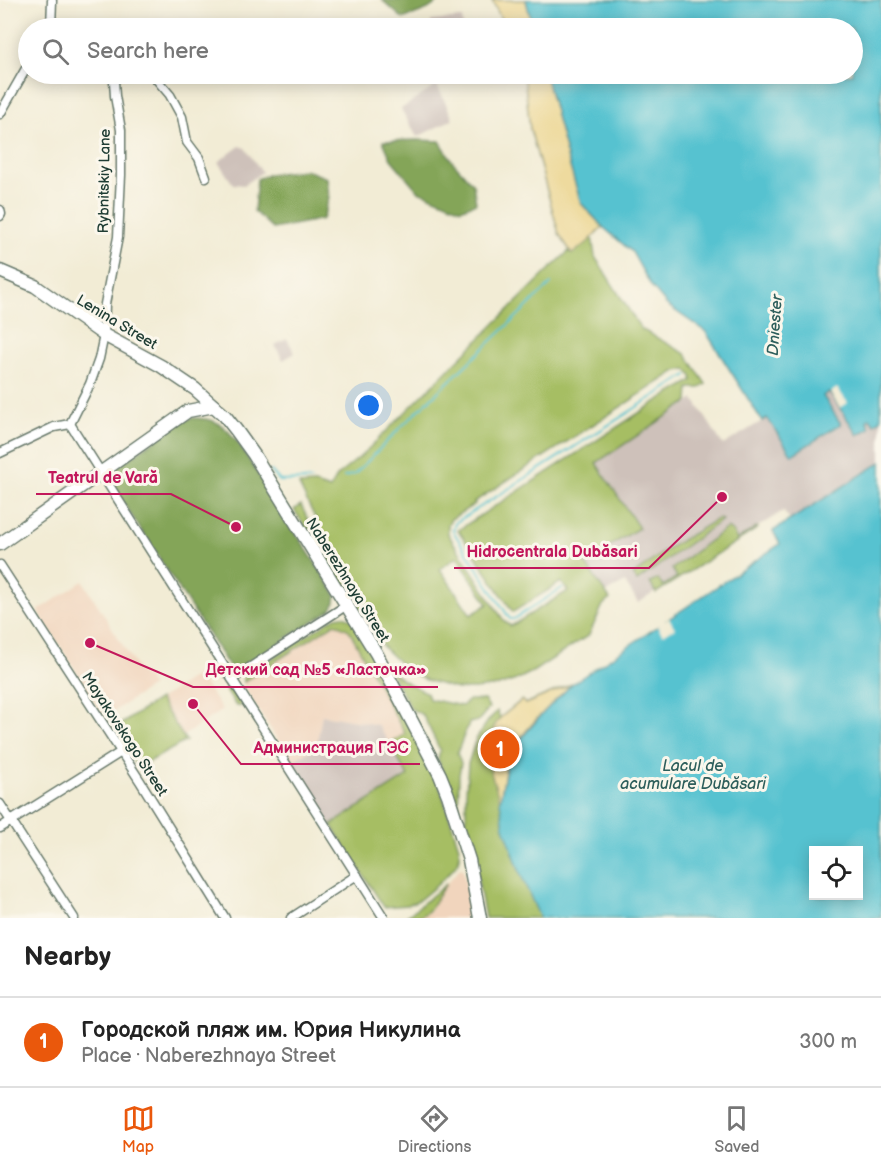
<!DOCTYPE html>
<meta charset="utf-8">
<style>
:root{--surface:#fff;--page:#f6f6f6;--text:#222;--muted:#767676;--line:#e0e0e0;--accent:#ea580c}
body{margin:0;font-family:"Balsamiq Sans",sans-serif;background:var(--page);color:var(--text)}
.controls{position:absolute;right:18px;bottom:18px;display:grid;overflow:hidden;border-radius:0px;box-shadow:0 3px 15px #0003}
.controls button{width:54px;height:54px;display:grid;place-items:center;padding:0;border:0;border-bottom:2px solid var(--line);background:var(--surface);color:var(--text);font:30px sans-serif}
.you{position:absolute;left:369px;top:406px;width:21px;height:21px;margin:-15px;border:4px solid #fff;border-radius:50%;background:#1a73e8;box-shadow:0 0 0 9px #1a73e833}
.badge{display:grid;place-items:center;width:39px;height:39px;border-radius:50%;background:var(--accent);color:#fff;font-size:20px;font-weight:700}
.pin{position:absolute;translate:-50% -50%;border:3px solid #fff;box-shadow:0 2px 6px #0006}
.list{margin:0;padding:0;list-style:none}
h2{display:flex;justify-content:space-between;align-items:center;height:78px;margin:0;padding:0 24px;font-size:26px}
h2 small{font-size:20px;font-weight:400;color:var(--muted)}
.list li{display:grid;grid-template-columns:39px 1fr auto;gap:18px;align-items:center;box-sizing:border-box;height:90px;padding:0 24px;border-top:2px solid var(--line)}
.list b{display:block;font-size:22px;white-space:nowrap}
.list p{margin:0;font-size:20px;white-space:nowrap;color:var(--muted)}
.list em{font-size:20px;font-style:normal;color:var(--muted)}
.icon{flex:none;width:33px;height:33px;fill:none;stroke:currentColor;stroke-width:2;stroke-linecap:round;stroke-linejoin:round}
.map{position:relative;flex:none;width:881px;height:918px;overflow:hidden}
.search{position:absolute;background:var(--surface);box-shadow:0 3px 15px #0003;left:18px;right:18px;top:18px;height:66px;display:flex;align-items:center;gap:15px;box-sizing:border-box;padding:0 21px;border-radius:33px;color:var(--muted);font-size:22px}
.sheet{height:168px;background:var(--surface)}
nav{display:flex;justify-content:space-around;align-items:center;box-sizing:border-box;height:84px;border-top:2px solid var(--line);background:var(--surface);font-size:16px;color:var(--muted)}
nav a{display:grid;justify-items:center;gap:3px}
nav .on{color:var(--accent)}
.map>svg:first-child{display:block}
</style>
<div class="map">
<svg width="881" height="918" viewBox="0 0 881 918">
<rect width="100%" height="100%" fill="#fbf7ec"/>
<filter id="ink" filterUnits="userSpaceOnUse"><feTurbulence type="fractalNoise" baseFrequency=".0167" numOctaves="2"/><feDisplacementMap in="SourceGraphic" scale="12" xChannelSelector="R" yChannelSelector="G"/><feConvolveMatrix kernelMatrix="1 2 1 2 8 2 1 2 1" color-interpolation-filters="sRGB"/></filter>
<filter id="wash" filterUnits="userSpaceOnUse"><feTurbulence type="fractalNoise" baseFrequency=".008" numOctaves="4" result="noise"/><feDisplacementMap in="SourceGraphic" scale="24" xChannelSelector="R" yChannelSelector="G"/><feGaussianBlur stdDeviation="1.35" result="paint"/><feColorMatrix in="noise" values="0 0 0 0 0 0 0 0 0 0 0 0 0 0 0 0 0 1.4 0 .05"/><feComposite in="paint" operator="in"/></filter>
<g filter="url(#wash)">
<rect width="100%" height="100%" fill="#f2ecd5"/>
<!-- built -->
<g fill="#f1d5bd">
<polygon points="83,581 138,670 144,678 146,677 152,686 105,717 38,611"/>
<polygon points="336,623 349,630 405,734 389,744 378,725 322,715 317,743 312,750 291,761 243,686 244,682"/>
<polygon points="198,674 222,710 183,736 159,700"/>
<polygon points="460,868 463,869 472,918 418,918 430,911 441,890"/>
</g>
<!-- industrial -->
<g fill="#cec1ba">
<polygon points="462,18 463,28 431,28 431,21"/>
<polygon points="437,85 453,119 417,137 401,109"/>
<polygon points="240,146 245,148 262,172 244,185 233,184 218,162"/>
<polygon points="287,339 295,353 283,360 275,345"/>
<polygon points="829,392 858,435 869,428 867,421 870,418 875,424 881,420 881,462 790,520 783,511 638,603 625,582 606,593 584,562 639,528 596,463 694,399 723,445 767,418 792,455 841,425 822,396"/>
<polygon points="322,715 378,725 409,776 331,825 291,761 312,750 317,743"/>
</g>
<!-- green -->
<g fill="#a6be63" stroke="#627e4c" stroke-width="1.5" fill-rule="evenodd">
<path d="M592,237L595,257L641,329L686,354L706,384L700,388H689L688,402L596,463L639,528L584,562L610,599L603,605L589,635L534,671L516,680L498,686L474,689H457L426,680L407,670L384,648L316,545L319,542L321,530L299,485L315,484L330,489L338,475L360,457L555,264L569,251L572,254ZM686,369L692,376V381L659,400L458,530L513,612L561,582L568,591L511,626L504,621L448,534V524L451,519L475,504L474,502L676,371ZM457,557L488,604L471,615L440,569Z"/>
<polygon points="301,505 311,526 310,534 294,510"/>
<polygon points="717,519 722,520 637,581 633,575 672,546"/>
<polygon points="757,527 758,528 656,593 650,583 658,579 663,586 677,577 672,569 727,528 732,531 737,540"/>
<polygon points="342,616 349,618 354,622 435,772 459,847 459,861 453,869 436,886 419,900 407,905 384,907 331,825 408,776 389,744 405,734 349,630 335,623 244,682 243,677 335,617"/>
<polygon points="211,659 215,660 225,676 224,680 219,679 209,663"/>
<polygon points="389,669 404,681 427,693 429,699 462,706 469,700 484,700 489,708 478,721 469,723 457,753 461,763 459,775 458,812 438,759 440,750 423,715 411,709"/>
<polygon points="572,684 544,712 500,801 504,827 521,875 540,918 485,918 475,864 466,830 466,793 468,764 476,739 488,721 497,711 500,718 522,700 525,704"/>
<polygon points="227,686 232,687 242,703 241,706 236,706 226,690"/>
<polygon points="159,699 186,741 138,768 112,730"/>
<path d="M446,884C430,903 435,918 405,918Z"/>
</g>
<!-- forest -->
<g fill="#84a559" stroke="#527146" stroke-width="1.5">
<polygon points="382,0 441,0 428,9 403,19"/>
<polygon points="417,140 440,141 452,161 473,184 476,203 461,209 418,191 391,159 383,141"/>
<polygon points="306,170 327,178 329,197 323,219 273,229 254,211 257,179 269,174"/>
<path d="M191,418C215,418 223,423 238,443L336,595L335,602L332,609L240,669L230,668L108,479L109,473L182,421Z"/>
</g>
<!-- sand -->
<g fill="#eeda9e" stroke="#868c69" stroke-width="1.5">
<polygon points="492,0 526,0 533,28 507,28 502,21"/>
<polygon points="524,74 545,74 566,153 581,203 603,227 587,243 572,254 559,234 530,129"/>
<path d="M572,684C555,701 515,737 508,759C504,772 503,787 500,801L486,757L489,742L495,725L500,718L522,700L525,704Z"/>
</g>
<!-- water -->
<g fill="#56c2d0" stroke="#3a8082" stroke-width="1.5" fill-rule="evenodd">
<polygon points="526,0 881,0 881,420 874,424 870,418 867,420 870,428 858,435 829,392 823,396 841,424 792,455 767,418 762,421 706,332 667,305 651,286 632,252 603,227 581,203 566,153 545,74 852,74 852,28 533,28"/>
<path d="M881,462V918H540L521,875L504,827L500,801L508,757L520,740L544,712L572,684L780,544L773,531ZM814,850H858V896H814Z"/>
</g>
<!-- pier -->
<g fill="#f2ecd5">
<polygon points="837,388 848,403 840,408 830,393"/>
<polygon points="664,618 665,621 669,618 675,628 663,635 657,626 660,625 658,622"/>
</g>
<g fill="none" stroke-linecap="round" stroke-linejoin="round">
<!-- stream -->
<g stroke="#56c2d0" stroke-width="2">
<polyline points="271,471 280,481 311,480"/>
<polyline points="344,477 355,474 403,425 551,284"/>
<polyline points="562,588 514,619 510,619 453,531 455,523 687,375"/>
</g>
</g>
</g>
<g filter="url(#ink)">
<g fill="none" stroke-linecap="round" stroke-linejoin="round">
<defs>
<g id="street">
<polyline points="51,28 52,0"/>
<polyline points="152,74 170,95 182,117 187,142 199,158 206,177"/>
<polyline points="0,114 28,65"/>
<polyline points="0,210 1,214 0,216"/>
<polyline points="70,424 384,918"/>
<polyline points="0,453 54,427 70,424 90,384 99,359 104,335 105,304 118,237 121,175 121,130 115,96 114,81 116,76 120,74"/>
<polyline points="0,565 140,781 225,918"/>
<polyline points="232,679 347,605"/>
<polyline points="0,804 74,918"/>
<polyline points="0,828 121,752"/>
<polyline points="291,918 357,875"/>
</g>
<g id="secondary">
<polyline points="0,271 35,286 104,335 161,366 195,389 225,416 236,430 254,455 376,653 440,775 448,795 469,860 480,918"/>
<polyline points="0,544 188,411 214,406"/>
</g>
</defs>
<!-- street casing -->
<use href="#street" stroke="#697a6c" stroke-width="11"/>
<!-- secondary casing -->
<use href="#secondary" stroke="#697a6c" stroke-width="15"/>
<!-- street -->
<use href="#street" stroke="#fff" stroke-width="8"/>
<!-- secondary -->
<use href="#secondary" stroke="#fff" stroke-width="12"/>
</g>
</g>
<g text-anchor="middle" stroke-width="6" stroke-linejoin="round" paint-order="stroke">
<!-- street labels -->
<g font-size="15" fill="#1f3d34" stroke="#fbf7ec">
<text transform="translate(104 181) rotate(-89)" y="5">Rybnitskiy Lane</text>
<text transform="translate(117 322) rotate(31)" y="5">Lenina Street</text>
<text transform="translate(348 580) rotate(58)" y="5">Naberezhnaya Street</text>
<text transform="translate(125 734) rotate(57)" y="5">Mayakovskogo Street</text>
</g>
<!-- water labels -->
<g font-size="16" font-style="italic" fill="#2d5e5b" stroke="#fbf7ec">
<text transform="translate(774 325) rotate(-86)" y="6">Dniester</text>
<text x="693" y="771">Lacul de<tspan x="693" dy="18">acumulare Dubăsari</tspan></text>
</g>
</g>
<!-- callouts -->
<path fill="none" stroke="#c2185b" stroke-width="2" d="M236 527L171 494H36M722 497L649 568H454M90 643L193 687H438M193 704L241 764H420"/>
<g fill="#c2185b" stroke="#fbf7ec" stroke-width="2">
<circle cx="236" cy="527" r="6"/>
<circle cx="722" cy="497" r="6"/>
<circle cx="90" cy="643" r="6"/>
<circle cx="193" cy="704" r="6"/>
</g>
<g font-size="16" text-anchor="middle" font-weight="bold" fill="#c2185b" stroke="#fbf7ec" stroke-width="6" stroke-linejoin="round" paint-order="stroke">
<text x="103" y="483">Teatrul de Vară</text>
<text x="552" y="557">Hidrocentrala Dubăsari</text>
<text x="316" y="675">Детский сад №5 «Ласточка»</text>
<text x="331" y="753">Администрация ГЭС</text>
</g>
</svg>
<div class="controls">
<button><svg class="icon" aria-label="locate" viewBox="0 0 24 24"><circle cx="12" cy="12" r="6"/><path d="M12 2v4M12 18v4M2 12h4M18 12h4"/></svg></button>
</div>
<div class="you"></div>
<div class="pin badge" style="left:500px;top:749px">1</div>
<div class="search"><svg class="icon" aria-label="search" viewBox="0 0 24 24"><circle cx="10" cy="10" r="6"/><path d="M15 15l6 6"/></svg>Search here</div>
</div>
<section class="sheet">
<h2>Nearby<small></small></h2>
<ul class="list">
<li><span class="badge">1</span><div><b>Городской пляж им. Юрия Никулина</b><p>Place · Naberezhnaya Street</p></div><em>300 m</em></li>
</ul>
</section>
<nav>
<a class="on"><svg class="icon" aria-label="map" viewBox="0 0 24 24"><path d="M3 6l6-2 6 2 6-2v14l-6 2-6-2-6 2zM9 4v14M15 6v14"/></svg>Map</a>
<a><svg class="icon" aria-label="directions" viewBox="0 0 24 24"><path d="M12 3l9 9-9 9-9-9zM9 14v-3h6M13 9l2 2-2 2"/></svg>Directions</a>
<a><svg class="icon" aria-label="saved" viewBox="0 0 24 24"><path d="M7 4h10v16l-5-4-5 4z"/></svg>Saved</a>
</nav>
